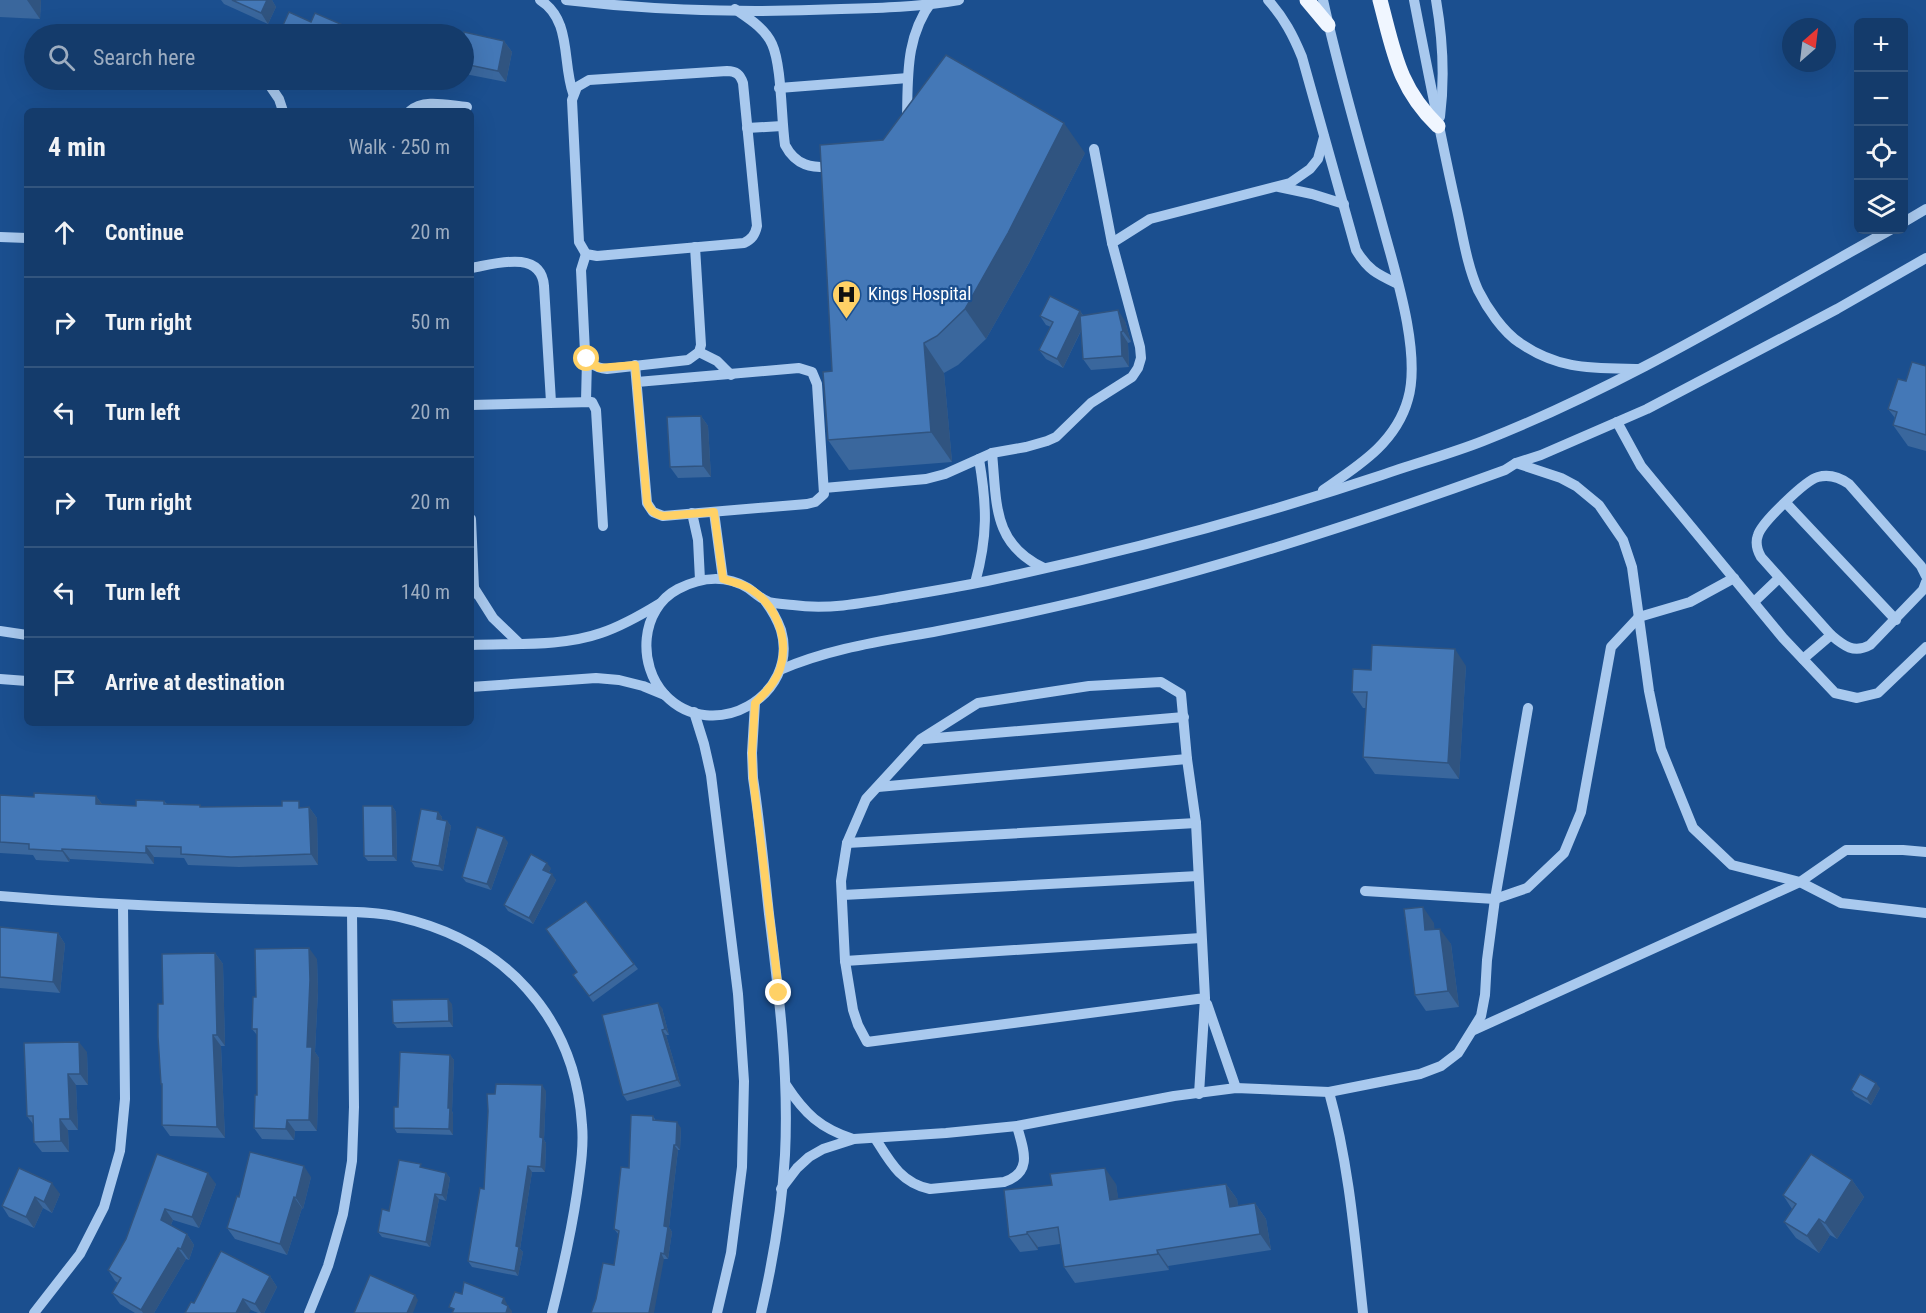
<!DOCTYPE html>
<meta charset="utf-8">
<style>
:root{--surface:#143b6b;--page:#1d4271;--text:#f1f3f6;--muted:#9dadc1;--line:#33557e}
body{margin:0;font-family:"Roboto Condensed",sans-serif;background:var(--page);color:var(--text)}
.controls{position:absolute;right:18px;top:18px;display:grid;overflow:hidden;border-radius:9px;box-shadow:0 6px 24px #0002}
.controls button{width:54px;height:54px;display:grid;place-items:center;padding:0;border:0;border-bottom:2px solid var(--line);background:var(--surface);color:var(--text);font:30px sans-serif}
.compass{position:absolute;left:1782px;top:18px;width:54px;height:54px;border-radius:50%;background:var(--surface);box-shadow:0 6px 24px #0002;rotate:28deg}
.stop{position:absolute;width:18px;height:18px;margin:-14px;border:4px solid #ffd166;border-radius:50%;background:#fff}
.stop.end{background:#ffd166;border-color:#fff;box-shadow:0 2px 6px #0008}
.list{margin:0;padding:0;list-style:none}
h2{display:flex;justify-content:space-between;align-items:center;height:78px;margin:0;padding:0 24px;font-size:26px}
h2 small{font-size:20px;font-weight:400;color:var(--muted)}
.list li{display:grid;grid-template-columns:39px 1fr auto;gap:18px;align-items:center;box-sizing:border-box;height:90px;padding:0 24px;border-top:2px solid var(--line)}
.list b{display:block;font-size:22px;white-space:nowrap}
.list em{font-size:20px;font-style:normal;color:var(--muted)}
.icon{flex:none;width:33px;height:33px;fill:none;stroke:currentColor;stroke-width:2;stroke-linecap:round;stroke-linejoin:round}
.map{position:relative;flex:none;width:1926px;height:1313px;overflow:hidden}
.search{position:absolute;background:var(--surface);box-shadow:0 6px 24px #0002;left:24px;top:24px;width:450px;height:66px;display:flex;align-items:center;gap:15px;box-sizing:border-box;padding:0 21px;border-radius:33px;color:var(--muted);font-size:22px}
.panel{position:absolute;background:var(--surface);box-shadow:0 6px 24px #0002;left:24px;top:108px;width:450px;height:618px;border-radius:9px}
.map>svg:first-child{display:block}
</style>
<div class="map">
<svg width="1926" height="1313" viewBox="0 0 1926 1313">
<rect width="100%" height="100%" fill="#1b4f8f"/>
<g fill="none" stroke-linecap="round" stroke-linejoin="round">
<!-- minor -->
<g stroke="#a9c9ee" stroke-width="10">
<path d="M540,0C572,20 562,62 573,93"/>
<path d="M566,0C657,11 750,13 841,9C881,8 920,7 959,0"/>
<path d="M1268,0C1284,18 1293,35 1302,57L1356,250C1368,270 1377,274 1398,284"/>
<path d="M1323,0C1339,73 1360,144 1380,216C1393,265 1422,351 1408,399C1396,443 1358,466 1323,490"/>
<path d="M1414,0C1427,67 1440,134 1455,201C1462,230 1466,263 1478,290C1487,308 1503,332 1520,343C1559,370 1592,368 1638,369"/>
<path d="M1436,0C1443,40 1445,77 1440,117"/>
<path d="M735,9C748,18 765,28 772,44C782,66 781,118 785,145C796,166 811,168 834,167"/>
<path d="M727,71C736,71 740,74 743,83L757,226C755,235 752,239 744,243L597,256L586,254L579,242L572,100L577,87L589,80Z"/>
<polyline points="266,80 279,99 283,111"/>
<polyline points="779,88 908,78"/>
<path d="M410,111C424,98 450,106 467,107"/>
<path d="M907,119C908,77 905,36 933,0"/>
<polyline points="747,128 782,126"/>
<polyline points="1094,149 1112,243"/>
<polyline points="1279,187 1312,194 1344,204"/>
<polyline points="1904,222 1926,209"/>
<polyline points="0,237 27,238"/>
<path d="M586,254L581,270L585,352C588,363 595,368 607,369L688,360L699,352L701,345L695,247"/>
<path d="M471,268C495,264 541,249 544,286L551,402"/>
<polyline points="699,352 717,361 731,375"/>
<polyline points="635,365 647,503 653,512 663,516 807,504 815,502 824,494 817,384 812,372 799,368 637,382"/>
<polyline points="586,401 587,359"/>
<polyline points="471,405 592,402 596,410 603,526"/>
<polyline points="1617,422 1641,466 1783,638 1835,693 1857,698 1878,693 1926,647"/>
<path d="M992,453C997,503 992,544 1044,568"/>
<polyline points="1516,463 1561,478 1576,486 1599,505 1623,540 1632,567 1649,691 1661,749 1693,828 1732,865 1800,882 1841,903 1926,913"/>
<polyline points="824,488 926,479 945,474 992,453 1026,447 1047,441 1056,437 1091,403 1132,377 1138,368 1141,358 1140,347 1112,243 1150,219 1290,183 1310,169 1318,159 1324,137"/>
<polyline points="1786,503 1896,620"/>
<polyline points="714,512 723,579"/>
<polyline points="692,513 698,540 700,580"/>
<polyline points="471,519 474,588 471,595"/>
<path d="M1926,576L1921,566L1849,484C1839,477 1829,474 1818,477C1806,480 1762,522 1758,535C1755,543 1757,550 1761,557L1831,635C1844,646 1854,654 1870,645L1923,590L1926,582"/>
<path d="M975,583C988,536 987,506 979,459"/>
<polyline points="474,588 493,618 519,643"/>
<path d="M765,601C772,610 777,619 781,630C800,696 713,745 665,695C637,665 640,609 678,589C701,577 726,575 748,588C755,593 761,599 769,602C776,604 785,604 793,605C828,610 864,603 898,597C928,592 958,587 987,581C1121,553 1253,518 1382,475C1416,463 1450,454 1483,441C1626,385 1756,304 1890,230"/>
<polyline points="1754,602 1779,578"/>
<polyline points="0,631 27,635"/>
<path d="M471,645C513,643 561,647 601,633C622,626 641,615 659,604"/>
<polyline points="1803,659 1831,635"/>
<path d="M780,670C830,648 884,641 938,631C985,622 1033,612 1080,601C1225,567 1365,521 1505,470L1516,463L1541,455L1647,409L1837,309L1926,258"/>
<polyline points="0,679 27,681"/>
<polyline points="471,687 596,678 619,680 643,686 665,695"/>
<path d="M755,703L752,753L753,778C760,823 764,868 769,914C779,994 789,1074 785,1155C782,1208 773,1261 761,1313"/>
<polyline points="694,712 704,744 711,775 738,994 744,1081 742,1167 731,1253 717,1313"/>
<polyline points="924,739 1184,717"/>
<polyline points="878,787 1187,759"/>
<polyline points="847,843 1196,823"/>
<polyline points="1365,891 1495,899 1527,888 1564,853 1581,812 1611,647 1639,617 1690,602 1734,578"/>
<polyline points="843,895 1198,876"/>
<path d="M0,896C71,902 142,906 213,908C249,909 286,910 322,911C347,912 374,911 399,917C504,941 575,1016 582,1125C584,1147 580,1171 577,1193C571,1234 562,1273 552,1313"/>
<polyline points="845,961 1201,938"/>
<polyline points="1207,1004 1236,1088"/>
<polyline points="1474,1030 1800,882 1846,850 1903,850 1926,852"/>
<path d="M786,1085C805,1114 820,1128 853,1139"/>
<path d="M1329,1092C1349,1164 1355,1239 1363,1313"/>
<polyline points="1199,1094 1205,998 1196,823 1187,759 1181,694 1161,682 1089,686 978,703 921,739 866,799 847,843 841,881 845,961 853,1010 858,1025 867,1042 1205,998"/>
<path d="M875,1138C890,1162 901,1183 930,1189L1004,1182C1034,1172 1023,1149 1017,1126"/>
<polyline points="781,1189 797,1168 809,1157 823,1149 854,1139 946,1133 1017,1126 1174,1096 1236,1088 1329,1092 1420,1074 1441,1066 1458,1053 1481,1016 1485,995 1487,960 1495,899 1528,708"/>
<polyline points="34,1313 80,1254 104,1207 120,1151 125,1099 123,906"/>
<polyline points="309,1313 328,1266 343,1214 352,1161 354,1107 352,912"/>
</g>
<!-- major -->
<g stroke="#f0f6ff" stroke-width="15">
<polyline points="1307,0 1328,25"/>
<path d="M1380,0C1394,52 1398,87 1438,126"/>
</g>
</g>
<!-- wall -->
<g fill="#3a679d">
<polygon points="0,0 41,0 40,19 0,17"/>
<polygon points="221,0 272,0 276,7 268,24 224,4"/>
<polygon points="464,34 504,41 512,52 506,82 465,74 464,72"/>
<polygon points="1085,153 1029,263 986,339 958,365 944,373 952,462 849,470 828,440 832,371"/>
<polygon points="1080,311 1083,315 1125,321 1131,342 1128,343 1129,367 1091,370 1083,359 1081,331 1063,368 1046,359 1039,350 1051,327 1046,325 1040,316"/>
<polygon points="1926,366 1926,451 1908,446 1893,425 1895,418 1888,409 1906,381"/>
<polygon points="701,416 708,426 711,477 678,478 670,467"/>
<polygon points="1466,666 1459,779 1375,774 1363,757 1366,708 1363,708 1352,692 1371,670"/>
<polygon points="0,795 34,797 96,796 102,804 136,806 164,801 167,804 200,805 201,807 309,807 317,818 318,865 239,867 188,865 184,858 154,857 154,864 70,859 69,862 36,860 33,855 0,853"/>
<polygon points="392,806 396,812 397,861 368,861 364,856"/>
<polygon points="438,812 442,817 442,820 447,821 451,826 443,871 415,867 411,861"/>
<polygon points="508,842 491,890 466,882 462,877"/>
<polygon points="551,868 549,872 556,880 533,924 508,911 504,905"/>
<polygon points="586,901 638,969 593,1002 573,975 577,972"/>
<polygon points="1434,923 1434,929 1451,944 1459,1007 1426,1011 1415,995"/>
<polygon points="0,927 58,933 65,944 60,993 0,988"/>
<polygon points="215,953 223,964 225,1046 221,1046 225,1138 170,1136 162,1125 162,1086 161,1084 163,1004"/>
<polygon points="317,959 318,991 315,1052 319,1058 317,1131 295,1131 294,1140 262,1139 254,1128 257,1095 257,1035 252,1029 256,997"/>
<polygon points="452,1004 453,1027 397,1028 393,1023"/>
<polygon points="662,1008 669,1035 666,1035 681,1086 627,1101 623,1095"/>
<polygon points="87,1052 88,1085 76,1085 78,1130 68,1130 69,1152 42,1152 34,1142 33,1124 27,1116"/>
<polygon points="450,1055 454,1060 452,1111 453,1114 453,1135 397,1133 394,1128 398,1107"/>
<polygon points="1880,1088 1871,1105 1855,1096 1851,1090"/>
<polygon points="546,1091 544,1140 546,1143 545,1172 532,1172 520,1249 523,1252 518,1276 472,1267 468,1261 484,1189 495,1094"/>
<polygon points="653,1116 656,1121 681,1128 680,1150 678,1150 669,1227 672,1232 668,1259 664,1259 614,1265 619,1235 614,1229 629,1168"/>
<polygon points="157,1154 216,1184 199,1228 173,1220 171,1225 187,1234 194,1245 189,1260 186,1259 154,1313 135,1313 120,1304 112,1293 118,1283 115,1281 108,1270 126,1239"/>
<polygon points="19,1168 60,1194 52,1213 43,1208 34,1228 9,1217 2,1206"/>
<polygon points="423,1168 446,1173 450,1178 446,1201 439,1199 430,1247 382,1237 378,1232 389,1211"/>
<polygon points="311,1177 303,1209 302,1208 287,1255 235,1239 227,1228 239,1197"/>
<polygon points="1852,1180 1864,1197 1837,1239 1830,1235 1819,1253 1796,1238 1784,1222 1792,1209 1783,1195"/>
<polygon points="1116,1184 1118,1199 1226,1184 1237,1199 1238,1206 1255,1203 1266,1219 1271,1250 1168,1266 1169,1270 1075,1283 1064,1267 1060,1244 1038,1247 1038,1250 1020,1252 1009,1237"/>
<polygon points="270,1276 277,1287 264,1313 258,1313 251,1310 194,1303"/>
</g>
<!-- shaded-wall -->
<g fill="#305480">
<polygon points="27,0 41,0 40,19"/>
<polygon points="267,0 272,0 276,7 268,24 261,13"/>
<polygon points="352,29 356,34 349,34"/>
<polygon points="504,41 512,52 506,82 498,71"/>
<polygon points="1064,123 1085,153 1029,263 986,339 965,309"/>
<polygon points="1118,310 1125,321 1131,342 1123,331"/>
<polygon points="1080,311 1086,320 1063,368 1057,359"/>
<polygon points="1121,332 1128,343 1129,367 1122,356"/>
<polygon points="924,343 944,373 952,462 931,432"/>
<polygon points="701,416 708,426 711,477 703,466"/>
<polygon points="1455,649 1466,666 1459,779 1448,763"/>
<polygon points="96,796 104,807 96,804"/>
<polygon points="392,806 396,812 397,861 393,856"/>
<polygon points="309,807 317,818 318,865 311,854"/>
<polygon points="438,812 442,817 441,824 437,819"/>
<polygon points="447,821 451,826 443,871 439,866"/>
<polygon points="504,837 508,842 491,890 487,884"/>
<polygon points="146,846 154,857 154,864 146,853"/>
<polygon points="62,849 70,859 69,862 62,851"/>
<polygon points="547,863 551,868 547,875 543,870"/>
<polygon points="552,874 556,880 533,924 529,918"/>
<polygon points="1423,907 1434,923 1436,946 1425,930"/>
<polygon points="1440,929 1451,944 1459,1007 1448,991"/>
<polygon points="58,933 65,944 60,993 53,982"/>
<polygon points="309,948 317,959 318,991 315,1052 319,1058 317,1131 309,1120 307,1047"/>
<polygon points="215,953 223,964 225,1046 217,1035"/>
<polygon points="448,999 452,1004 453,1027 449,1021"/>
<polygon points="658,1003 662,1008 669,1035 665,1029"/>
<polygon points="662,1030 666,1035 681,1086 677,1080"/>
<polygon points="213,1035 221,1046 225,1138 217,1127"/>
<polygon points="79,1042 87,1052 88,1085 80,1074"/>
<polygon points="450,1055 454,1060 452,1111 453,1114 453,1135 449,1129 448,1108"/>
<polygon points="68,1074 76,1085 78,1130 70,1119"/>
<polygon points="1876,1083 1880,1088 1871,1105 1867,1099"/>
<polygon points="542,1085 546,1091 544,1140 546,1143 545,1172 541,1167 540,1137"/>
<polygon points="60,1119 68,1130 69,1152 61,1141"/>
<polygon points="287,1120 295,1131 294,1140 286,1129"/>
<polygon points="677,1122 681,1128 680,1150 676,1145"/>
<polygon points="674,1145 678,1150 669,1227 672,1232 668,1259 664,1254 664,1226"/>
<polygon points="304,1166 311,1177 303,1209 296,1198"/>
<polygon points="528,1166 532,1172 520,1249 523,1252 518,1276 515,1271 516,1246"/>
<polygon points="1105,1168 1116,1184 1121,1216 1110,1200"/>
<polygon points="208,1173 216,1184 199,1228 192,1217"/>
<polygon points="446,1173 450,1178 446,1201 442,1195"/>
<polygon points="1852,1180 1864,1197 1837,1239 1825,1223"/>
<polygon points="52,1183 60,1194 52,1213 44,1202"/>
<polygon points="1226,1184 1237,1199 1241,1223 1230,1207"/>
<polygon points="435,1194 439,1199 430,1247 426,1242"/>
<polygon points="35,1197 43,1208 34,1228 26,1217"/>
<polygon points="294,1197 302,1208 287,1255 280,1244"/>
<polygon points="1255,1203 1266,1219 1271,1250 1260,1234"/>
<polygon points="165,1209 173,1220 168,1231 161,1220"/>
<polygon points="1819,1219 1830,1235 1819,1253 1807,1236"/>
<polygon points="1027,1232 1038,1247 1038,1250 1027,1234"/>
<polygon points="187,1234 194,1245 189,1260 181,1249"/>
<polygon points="178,1248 186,1259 154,1313 143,1313 141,1310"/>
<polygon points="1157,1250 1168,1266 1169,1270 1158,1254"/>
<polygon points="661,1253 664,1259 654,1313 649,1313"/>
<polygon points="270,1276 277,1287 264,1313 261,1313 255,1304"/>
<polygon points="415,1295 418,1300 413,1313 407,1313"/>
<polygon points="504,1298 507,1304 506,1309 502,1303"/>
<polygon points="243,1299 251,1310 249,1313 236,1313"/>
<polygon points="508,1306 512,1311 512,1313 506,1313"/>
</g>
<!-- building -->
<g fill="#4478b7" stroke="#305480" stroke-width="1.5">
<polygon points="232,0 267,0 261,13"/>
<polygon points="289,12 311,22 315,13 352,29 349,34 279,34"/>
<polygon points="464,32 504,41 498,71 464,64"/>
<polygon points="946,55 1064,123 1008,233 965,309 937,336 924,343 931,432 828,440 823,372 832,371 820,145 883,140"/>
<polygon points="1050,296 1080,311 1057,359 1039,350 1053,322 1040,316"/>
<polygon points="1118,310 1123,331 1121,332 1122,356 1083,359 1080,316"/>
<polygon points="1912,362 1926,366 1926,435 1893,425 1897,412 1888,409 1898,379 1906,381"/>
<polygon points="701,416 703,466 670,467 667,417"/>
<polygon points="1372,645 1455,649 1448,763 1363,757 1367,692 1352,692 1353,669 1371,670"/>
<polygon points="34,793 96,796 96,804 136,806 136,800 164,801 164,804 200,805 200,807 282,806 282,801 299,801 299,808 309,807 311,854 231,857 181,854 181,847 146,846 146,853 62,849 62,851 29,849 29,844 0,842 0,795 34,797"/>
<polygon points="363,806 392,806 393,856 364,856"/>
<polygon points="421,809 438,812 437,819 447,821 439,866 411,861"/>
<polygon points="477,827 504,837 487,884 462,877"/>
<polygon points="531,854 547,863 543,870 552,874 529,918 504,905"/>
<polygon points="586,901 634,964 589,996 573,975 577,972 546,929"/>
<polygon points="1423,907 1425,930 1440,929 1448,991 1415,995 1404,909"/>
<polygon points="0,927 58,933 53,982 0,977"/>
<polygon points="309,948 310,980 307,1047 312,1047 309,1120 287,1120 286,1129 254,1128 255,1095 257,1095 257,1029 252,1029 253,997 256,997 255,949"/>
<polygon points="215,953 217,1035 213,1035 217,1127 162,1125 162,1084 161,1084 158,1037 158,1004 163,1004 162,954"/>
<polygon points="448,999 449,1021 393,1023 392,1000"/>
<polygon points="658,1003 665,1029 662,1030 677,1080 623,1095 602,1015"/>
<polygon points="79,1042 80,1074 68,1074 70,1119 60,1119 61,1141 34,1142 33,1116 27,1116 24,1043"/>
<polygon points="400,1052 450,1055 448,1108 450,1108 449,1129 394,1128 394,1107 398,1107"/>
<polygon points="1860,1074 1876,1083 1867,1099 1851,1090"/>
<polygon points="496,1084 542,1085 540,1137 543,1138 541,1167 528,1166 516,1246 519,1247 515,1271 468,1261 480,1188 484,1189 488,1111 487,1094 495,1094"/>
<polygon points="631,1115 653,1116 653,1120 677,1122 676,1145 674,1145 664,1226 668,1227 664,1254 661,1253 649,1313 591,1313 596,1299 603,1263 614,1265 619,1231 614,1229 621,1167 629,1168"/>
<polygon points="250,1152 304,1166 296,1198 294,1197 280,1244 227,1228 237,1196 239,1197"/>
<polygon points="157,1154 208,1173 192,1217 165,1209 161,1220 187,1234 181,1249 178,1248 141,1310 112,1293 121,1278 108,1270 126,1239"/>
<polygon points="1811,1154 1852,1180 1825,1223 1819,1219 1807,1236 1784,1222 1796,1204 1783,1195"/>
<polygon points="399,1160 421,1164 420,1167 446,1173 442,1195 435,1194 426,1242 378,1232 382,1209 389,1211"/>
<polygon points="19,1168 52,1183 44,1202 35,1197 26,1217 2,1206"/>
<polygon points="1105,1168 1110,1200 1226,1184 1230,1207 1255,1203 1260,1234 1157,1250 1158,1254 1064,1267 1058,1227 1027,1232 1027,1234 1009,1237 1004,1190 1052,1185 1050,1174"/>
<polygon points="221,1251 270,1276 255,1304 243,1299 236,1313 185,1313 191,1302 194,1303"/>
<polygon points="370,1275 415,1295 407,1313 354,1313"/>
<polygon points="464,1282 504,1298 502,1303 508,1306 506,1313 452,1313 454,1309 449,1307 455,1292 462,1294"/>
</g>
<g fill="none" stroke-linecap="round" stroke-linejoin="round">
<!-- route -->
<path stroke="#ffd166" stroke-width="8" d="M587,359L599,368L635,365L647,502C650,511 655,514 663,516L714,512L723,579C730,581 738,583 745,586C775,601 790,638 780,669C775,683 765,693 755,703L752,753L753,778L779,993"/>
</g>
<!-- icons -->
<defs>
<symbol id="hospital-pin" viewBox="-11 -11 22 30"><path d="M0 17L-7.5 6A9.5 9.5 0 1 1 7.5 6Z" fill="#ffd166" stroke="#1b4f8f"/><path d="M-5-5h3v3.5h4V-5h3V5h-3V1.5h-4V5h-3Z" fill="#111"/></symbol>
</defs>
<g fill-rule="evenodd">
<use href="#hospital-pin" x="830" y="278" width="33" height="45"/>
</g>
<g text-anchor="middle" stroke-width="4.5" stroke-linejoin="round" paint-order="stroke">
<!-- poi labels -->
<g font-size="18" fill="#fff" stroke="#1b4f8f" text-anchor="start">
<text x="868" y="300">Kings Hospital</text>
</g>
</g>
</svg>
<div class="controls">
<button>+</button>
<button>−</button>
<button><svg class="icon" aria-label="locate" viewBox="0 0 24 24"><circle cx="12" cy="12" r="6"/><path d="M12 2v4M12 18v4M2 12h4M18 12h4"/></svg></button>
<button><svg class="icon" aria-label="layers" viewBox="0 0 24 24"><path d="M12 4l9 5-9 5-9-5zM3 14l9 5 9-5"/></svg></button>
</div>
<svg class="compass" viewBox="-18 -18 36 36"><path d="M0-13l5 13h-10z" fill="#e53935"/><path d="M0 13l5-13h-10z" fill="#9dadc1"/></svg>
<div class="stop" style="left:587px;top:359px"></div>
<div class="stop end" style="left:779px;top:993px"></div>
<div class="search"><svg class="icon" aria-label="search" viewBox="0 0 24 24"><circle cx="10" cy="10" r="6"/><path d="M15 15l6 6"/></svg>Search here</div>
<section class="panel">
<h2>4 min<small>Walk · 250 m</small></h2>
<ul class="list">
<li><svg class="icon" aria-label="ahead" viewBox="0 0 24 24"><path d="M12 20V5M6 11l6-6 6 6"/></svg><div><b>Continue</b></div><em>20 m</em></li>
<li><svg class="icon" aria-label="right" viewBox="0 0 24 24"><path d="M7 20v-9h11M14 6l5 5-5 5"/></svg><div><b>Turn right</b></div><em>50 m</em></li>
<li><svg class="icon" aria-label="left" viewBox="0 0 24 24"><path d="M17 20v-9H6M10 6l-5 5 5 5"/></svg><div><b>Turn left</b></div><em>20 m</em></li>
<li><svg class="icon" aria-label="right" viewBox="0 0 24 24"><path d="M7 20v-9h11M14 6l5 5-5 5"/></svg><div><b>Turn right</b></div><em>20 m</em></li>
<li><svg class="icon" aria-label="left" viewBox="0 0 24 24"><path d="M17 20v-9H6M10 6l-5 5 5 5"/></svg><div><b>Turn left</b></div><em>140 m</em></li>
<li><svg class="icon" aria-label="arrive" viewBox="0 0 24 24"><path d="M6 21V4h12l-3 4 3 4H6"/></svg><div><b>Arrive at destination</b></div></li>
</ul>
</section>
</div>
